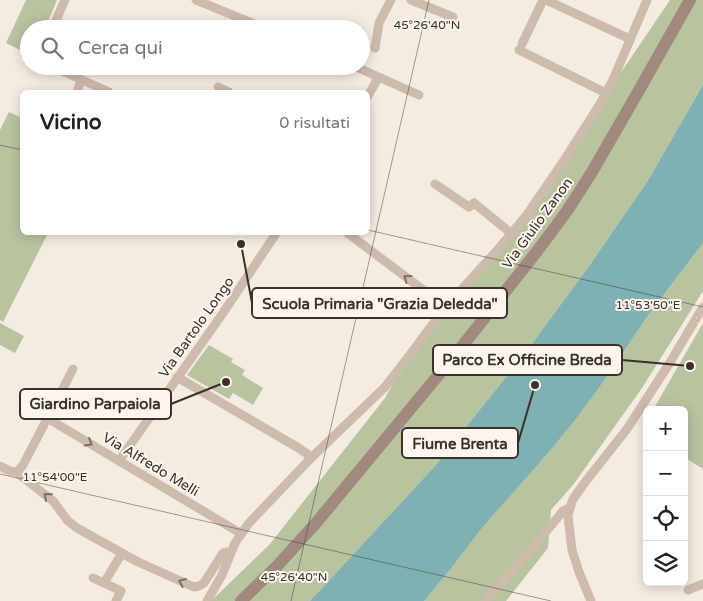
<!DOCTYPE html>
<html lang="it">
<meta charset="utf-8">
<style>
:root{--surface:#fff;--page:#f6f6f6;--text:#222;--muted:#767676;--line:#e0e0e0}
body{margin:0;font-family:"Varela Round",sans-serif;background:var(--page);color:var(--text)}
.controls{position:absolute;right:15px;bottom:15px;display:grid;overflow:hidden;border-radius:8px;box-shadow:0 2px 12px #0003}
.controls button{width:45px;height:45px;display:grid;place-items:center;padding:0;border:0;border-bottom:1px solid var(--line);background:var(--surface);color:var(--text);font:25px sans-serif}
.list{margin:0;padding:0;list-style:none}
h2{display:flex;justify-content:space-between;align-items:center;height:65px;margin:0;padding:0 20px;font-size:21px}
h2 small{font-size:16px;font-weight:400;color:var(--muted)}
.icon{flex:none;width:28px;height:28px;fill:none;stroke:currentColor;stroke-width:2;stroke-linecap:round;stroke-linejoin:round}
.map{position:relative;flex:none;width:703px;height:601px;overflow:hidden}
.search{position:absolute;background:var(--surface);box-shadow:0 2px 12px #0003;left:20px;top:20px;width:350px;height:55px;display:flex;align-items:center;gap:12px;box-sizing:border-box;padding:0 18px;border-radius:28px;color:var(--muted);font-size:19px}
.panel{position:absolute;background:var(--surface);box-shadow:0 2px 12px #0003;left:20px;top:90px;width:350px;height:145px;border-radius:8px}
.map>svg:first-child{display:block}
</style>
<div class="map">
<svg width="703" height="601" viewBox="0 0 703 601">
<rect width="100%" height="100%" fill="#f4ebe1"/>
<!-- green -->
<g fill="#b8c4a0">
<polygon points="26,0 57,0 45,29 29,29 29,54 6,43"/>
<polygon points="670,0 703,0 703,85 647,182 589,266 526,352 434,467 310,601 211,601 270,544 385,398 396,378 466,286 513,235 601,102"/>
<polygon points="9,112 22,118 22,232 48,233 3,322 0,320 0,130"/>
<polygon points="703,243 703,291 642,388 573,485 551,510 548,548 506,601 424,601 453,566 482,528 516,489 623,352 649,314"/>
<polygon points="0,323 24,336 15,353 0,345"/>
<polygon points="703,323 703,469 684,457 684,410 653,410"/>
<polygon points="209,345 233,359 231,362 245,370 242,375 263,388 253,405 233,393 229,399 187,375"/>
</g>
<!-- water -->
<polygon fill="#7fb0b2" points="703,85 703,243 649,314 598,389 575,420 547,454 482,528 453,566 424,601 310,601 434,467 526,352 589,266 647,182"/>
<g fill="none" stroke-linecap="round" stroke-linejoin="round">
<!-- street -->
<g stroke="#cdbbac" stroke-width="9">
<polyline points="196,0 267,29"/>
<polyline points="411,0 453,17"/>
<polyline points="546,0 630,39"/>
<polyline points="52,29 65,0"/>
<polyline points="522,44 543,0"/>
<polyline points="375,48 379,23 391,0"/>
<polyline points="519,50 606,93"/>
<polyline points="51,66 109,92"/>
<polyline points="354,66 419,95"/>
<polyline points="218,87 229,92"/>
<polyline points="77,92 81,80"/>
<polyline points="368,96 378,78"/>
<polyline points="435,184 469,207 474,203 512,234"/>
<polyline points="346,232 446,307"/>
<polyline points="177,377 297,447 306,453 311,458"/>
<polyline points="47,418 240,533"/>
<polyline points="119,461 223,313 277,232"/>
<path d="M0,466C6,469 11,473 17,472L20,475L53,501L68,521L77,528L138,562L194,587L199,586L204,583L223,553L226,552L230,553"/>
<polyline points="17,472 23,465 73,369"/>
<polyline points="93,578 104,583 122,553"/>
<polyline points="104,583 121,591 116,601"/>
<polyline points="688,590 703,584"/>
<polyline points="207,601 222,575 235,543 249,523 311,458 385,387 406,360 444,309 500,247 526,216 565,159 600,104 612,82 647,0"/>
<polyline points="485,601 531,550 563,511 570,508"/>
<polyline points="591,601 579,572 572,550 568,516 570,508 573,499 586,481 627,429 669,364 703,307"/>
</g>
<!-- secondary -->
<polyline stroke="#a18a7d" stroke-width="12" points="241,601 278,565 316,523 460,349 538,250 567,211 592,172 638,92 690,0"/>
</g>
<!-- one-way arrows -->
<defs><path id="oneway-chevron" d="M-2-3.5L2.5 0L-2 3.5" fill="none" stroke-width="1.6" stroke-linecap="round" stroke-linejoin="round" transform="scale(1.25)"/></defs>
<g stroke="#7d6f65">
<use href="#oneway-chevron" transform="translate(407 278) rotate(-144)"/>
<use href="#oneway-chevron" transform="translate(89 443) rotate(31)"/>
<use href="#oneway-chevron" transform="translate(47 496) rotate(-139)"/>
<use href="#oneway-chevron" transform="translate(182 582) rotate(-157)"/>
</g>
<!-- ticks -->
<path fill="none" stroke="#3b302b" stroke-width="1" stroke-opacity="0.45" d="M0,145L22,150M368,230L703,307M0,474L551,601M291,601L429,0"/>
<g text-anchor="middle" stroke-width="4" stroke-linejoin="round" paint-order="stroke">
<!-- street labels -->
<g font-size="14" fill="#3b302b" stroke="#fbf5ee">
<text transform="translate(537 223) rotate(-54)" y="5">Via Giulio Zanon</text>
<text transform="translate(196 327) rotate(-55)" y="5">Via Bartolo Longo</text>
<text transform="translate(151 464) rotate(31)" y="5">Via Alfredo Melli</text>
</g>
</g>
<g font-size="12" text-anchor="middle" fill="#3b302b" stroke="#fbf5ee" stroke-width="4" stroke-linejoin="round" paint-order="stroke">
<text x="427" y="29">45°26'40"N</text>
<text x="648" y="309">11°53'50"E</text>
<text x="55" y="481">11°54'00"E</text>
<text x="294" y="581">45°26'40"N</text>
</g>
<!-- callouts -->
<path fill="none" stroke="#3b302b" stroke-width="2" d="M241 244L252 303M690 366L622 360M226 382L171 404M535 385L518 443"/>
<g fill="#3b302b" stroke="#fbf5ee" stroke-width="2">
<circle cx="241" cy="244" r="5"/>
<circle cx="690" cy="366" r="5"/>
<circle cx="226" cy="382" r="5"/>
<circle cx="535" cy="385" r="5"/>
</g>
<g fill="#fbf5ee" stroke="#3b302b" stroke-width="2">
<rect x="252" y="288" width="255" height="30" rx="5"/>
<rect x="433" y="345" width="189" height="30" rx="5"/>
<rect x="20" y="389" width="151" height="30" rx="5"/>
<rect x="402" y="428" width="116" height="30" rx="5"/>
</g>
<g font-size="15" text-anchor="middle" font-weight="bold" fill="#3b302b">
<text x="380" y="309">Scuola Primaria "Grazia Deledda"</text>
<text x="527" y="365">Parco Ex Officine Breda</text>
<text x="95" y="409">Giardino Parpaiola</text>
<text x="460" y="449">Fiume Brenta</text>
</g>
</svg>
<div class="controls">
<button>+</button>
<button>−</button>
<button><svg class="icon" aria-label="locate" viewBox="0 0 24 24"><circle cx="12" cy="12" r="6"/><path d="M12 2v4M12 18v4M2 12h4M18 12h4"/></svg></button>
<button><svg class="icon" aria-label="layers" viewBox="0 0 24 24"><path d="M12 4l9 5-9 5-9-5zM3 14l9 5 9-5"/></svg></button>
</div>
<div class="search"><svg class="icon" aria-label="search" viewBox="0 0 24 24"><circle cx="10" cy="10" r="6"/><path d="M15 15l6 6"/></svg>Cerca qui</div>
<section class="panel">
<h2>Vicino<small>0 risultati</small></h2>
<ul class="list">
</ul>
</section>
</div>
